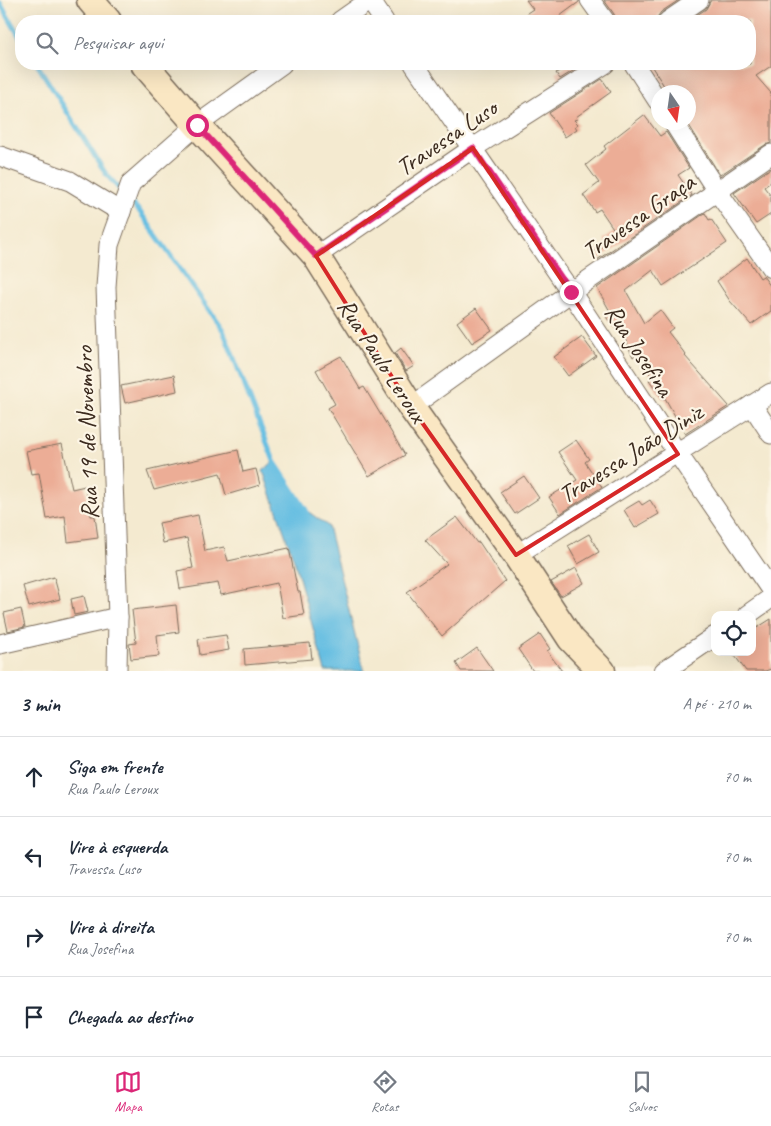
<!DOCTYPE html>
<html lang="pt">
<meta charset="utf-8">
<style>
:root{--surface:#fff;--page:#f2f2f3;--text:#1f2937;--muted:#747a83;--line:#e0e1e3;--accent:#db2777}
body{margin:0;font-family:Caveat,sans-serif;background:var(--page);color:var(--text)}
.controls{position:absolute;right:15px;bottom:15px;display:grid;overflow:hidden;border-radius:10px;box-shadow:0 5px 20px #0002}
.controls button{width:45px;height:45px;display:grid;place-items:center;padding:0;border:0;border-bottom:1px solid var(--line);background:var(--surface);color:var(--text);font:25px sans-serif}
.compass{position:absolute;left:651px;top:85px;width:45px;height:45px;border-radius:50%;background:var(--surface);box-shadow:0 5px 20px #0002;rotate:167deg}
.stop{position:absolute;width:15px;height:15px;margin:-11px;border:4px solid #db2777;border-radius:50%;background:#fff}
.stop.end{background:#db2777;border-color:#fff;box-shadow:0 1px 5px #0008}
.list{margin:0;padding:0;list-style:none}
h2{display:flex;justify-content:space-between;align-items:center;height:65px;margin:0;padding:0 20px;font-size:21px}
h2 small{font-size:16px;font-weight:400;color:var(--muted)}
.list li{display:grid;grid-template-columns:32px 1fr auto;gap:15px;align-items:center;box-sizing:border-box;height:80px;padding:0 20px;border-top:1px solid var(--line)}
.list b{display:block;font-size:19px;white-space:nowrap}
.list p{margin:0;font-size:16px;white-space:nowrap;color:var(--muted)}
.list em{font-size:16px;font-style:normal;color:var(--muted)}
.icon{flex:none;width:28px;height:28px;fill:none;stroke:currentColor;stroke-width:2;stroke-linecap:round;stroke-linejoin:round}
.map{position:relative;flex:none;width:771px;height:671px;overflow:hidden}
.search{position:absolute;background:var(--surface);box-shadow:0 5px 20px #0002;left:15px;right:15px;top:15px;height:55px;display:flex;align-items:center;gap:12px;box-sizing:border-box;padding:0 18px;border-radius:20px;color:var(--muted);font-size:19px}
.sheet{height:385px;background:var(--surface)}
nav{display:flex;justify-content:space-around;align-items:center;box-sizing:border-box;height:70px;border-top:1px solid var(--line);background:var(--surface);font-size:14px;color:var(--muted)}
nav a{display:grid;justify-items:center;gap:2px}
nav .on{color:var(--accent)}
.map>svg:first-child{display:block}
</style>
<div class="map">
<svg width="771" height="671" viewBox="0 0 771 671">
<rect width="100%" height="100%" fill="#fcf5e5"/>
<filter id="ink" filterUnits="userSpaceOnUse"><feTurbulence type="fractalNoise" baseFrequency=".02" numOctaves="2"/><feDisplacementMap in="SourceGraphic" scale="10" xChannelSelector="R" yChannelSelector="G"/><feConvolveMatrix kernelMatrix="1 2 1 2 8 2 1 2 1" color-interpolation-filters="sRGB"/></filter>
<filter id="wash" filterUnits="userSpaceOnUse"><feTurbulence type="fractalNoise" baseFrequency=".0096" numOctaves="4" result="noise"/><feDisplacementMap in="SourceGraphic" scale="20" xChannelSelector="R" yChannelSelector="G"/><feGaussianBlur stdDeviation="1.12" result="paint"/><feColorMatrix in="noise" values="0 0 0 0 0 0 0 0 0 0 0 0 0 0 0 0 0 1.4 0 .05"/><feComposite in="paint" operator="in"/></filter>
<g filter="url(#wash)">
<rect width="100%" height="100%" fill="#f4ead0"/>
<!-- water -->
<polygon fill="#65bee2" stroke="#507480" points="274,461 306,510 328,526 364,671 325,671 294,560 263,471"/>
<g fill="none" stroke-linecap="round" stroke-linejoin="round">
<!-- stream -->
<g stroke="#65bee2" stroke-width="5">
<polyline points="0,3 21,39"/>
<polyline points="37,64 106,174 124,194"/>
<polyline points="129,200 140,212 223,330 274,461 306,510 307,514"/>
</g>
</g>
<g id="blocks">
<!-- building -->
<g fill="#ecad96">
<polygon points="526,0 579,0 579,2 560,16 564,21 533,21 527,13 533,9"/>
<polygon points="604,0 679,0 661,12 658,16 657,21 616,21 614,14"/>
<polygon points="711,0 771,0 771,66 756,76 771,93 771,143 765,145 720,175 687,122 688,122 688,92 668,92 650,64 750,64 750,21 688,21 706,9"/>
<polygon points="570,64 584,64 560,79 556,73"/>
<polygon points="602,79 611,92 576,117 577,119 574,120 578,124 575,126 577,129 565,137 549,113"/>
<polygon points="644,115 660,136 666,132 689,168 678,175 692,195 597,260 592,253 606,244 603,239 615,231 600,209 595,212 583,195 599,183 586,165 606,149 604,146"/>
<polygon points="771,168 771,182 764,187 771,196 771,214 756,224 734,193"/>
<polygon points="705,213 709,220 711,219 727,243 663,286 653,270 626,291 644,323 660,310 673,328 668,332 686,355 685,356 729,406 685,434 665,398 663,399 649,380 652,378 640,352 633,357 626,341 606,317 611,313 597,288"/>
<polygon points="747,258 760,278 763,276 771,287 771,311 751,325 730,301 717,281"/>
<polygon points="476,308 492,330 472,343 457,322"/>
<polygon points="582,337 596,356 568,376 554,357"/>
<polygon points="401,348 414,366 406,371 395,353"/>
<polygon points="341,356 360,389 364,387 405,455 369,476 328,408 335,404 316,370"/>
<polygon points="174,375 177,391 125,403 121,386"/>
<polygon points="576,440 589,459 585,462 602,487 560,514 549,497 577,480 558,452"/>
<polygon points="62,444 72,489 85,486 91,516 95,516 98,538 68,542 65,516 47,519 39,473 31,474 26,451"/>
<polygon points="238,450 243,472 256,469 260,485 226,495 220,473 154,490 147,471"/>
<polygon points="524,476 539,498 515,514 500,492"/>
<polygon points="650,500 659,514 635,528 624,510 639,501 642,505"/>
<polygon points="198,515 205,551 224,547 228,561 289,548 298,592 300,592 304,615 283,618 277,583 221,595 218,583 180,589 177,571 193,568 187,538 163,543 159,523"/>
<polygon points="457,517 477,543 479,542 505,581 442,636 407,592 447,564 425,540"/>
<polygon points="589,534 599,552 578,564 568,546"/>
<polygon points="576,568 584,583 561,596 551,582"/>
<polygon points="54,577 60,599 29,607 23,586"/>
<polygon points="84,596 88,612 74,615 71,599"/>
<polygon points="176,605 179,632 157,635 159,656 131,659 129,644 136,643 132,610"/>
<polygon points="21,609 25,627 8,631 4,613"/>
<polygon points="771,619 771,669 765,671 746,671 732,652 752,652 752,631"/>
<polygon points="540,634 550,649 547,651 562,671 533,671 518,649"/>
<polygon points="226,635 229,650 200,655 198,639"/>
<polygon points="310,643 312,659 245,665 244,649"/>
<polygon points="477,648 493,671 461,671 456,663"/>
</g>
</g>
</g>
<g filter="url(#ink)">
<use href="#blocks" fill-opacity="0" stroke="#7c6d5c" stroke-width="1"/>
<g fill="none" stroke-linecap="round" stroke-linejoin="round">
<defs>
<g id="street">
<polyline points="370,0 384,21"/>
<polyline points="590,0 605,21"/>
<polyline points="340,21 370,0"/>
<polyline points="668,21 699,0"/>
<polyline points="414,64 571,292 678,454 771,590"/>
<polyline points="634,64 658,101"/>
<polyline points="673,122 717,191 771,268"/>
<polyline points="0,156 70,181 121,212"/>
<polyline points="316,256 473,148 605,64"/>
<polyline points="752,405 771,434"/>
<polyline points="411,407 571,292 771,154"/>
<polyline points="516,555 771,393"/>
<polyline points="747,615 771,598"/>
<polyline points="0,644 118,617"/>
<polyline points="117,671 118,617 106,287 109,245 131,183 197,125 282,64"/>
<polyline points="664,671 715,636"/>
</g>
<g id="secondary">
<polyline points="90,0 108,21"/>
<polyline points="144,64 197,125 316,256 411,407 516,555 571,639 602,671"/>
</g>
</defs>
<!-- street casing -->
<use href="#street" stroke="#7c6d5c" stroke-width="21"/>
<!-- secondary casing -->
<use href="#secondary" stroke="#7c6d5c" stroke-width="29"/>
<!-- street -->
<use href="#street" stroke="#fff" stroke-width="19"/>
<!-- secondary -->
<use href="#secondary" stroke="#fae7c3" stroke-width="26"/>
</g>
</g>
<g fill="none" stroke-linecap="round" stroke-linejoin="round" filter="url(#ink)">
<!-- route -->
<polyline stroke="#db2777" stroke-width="6" points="197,125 316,256 473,148 571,292"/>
</g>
<!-- marked area -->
<path fill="none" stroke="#d62828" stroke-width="4" stroke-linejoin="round" d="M473,148L678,454L516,555L411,407L316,256Z"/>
<g text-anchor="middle" stroke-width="4.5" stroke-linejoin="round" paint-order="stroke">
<!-- street labels -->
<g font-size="25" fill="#3b2a1e" stroke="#fcf5e5">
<text transform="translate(446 137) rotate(-34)" y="9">Travessa Luso</text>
<text transform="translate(638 216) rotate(-35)" y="9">Travessa Graça</text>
<text transform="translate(640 350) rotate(57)" y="9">Rua Josefina</text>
<text transform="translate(383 360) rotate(57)" y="9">Rua Paulo Leroux</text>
<text transform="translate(86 433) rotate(-92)" y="9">Rua 19 de Novembro</text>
<text transform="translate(630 453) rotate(-32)" y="9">Travessa João Diniz</text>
</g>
</g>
</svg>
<div class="controls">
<button><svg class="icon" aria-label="locate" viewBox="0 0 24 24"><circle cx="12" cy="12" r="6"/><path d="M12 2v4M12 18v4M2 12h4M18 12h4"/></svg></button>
</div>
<svg class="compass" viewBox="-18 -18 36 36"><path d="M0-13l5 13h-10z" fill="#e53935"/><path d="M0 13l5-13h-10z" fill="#747a83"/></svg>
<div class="stop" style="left:197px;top:125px"></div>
<div class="stop end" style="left:571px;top:292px"></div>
<div class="search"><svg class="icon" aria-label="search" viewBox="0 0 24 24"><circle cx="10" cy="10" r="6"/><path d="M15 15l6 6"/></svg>Pesquisar aqui</div>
</div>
<section class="sheet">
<h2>3 min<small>A pé · 210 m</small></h2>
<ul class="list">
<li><svg class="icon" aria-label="ahead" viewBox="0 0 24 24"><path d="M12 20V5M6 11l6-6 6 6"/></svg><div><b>Siga em frente</b><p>Rua Paulo Leroux</p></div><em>70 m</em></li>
<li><svg class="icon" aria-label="left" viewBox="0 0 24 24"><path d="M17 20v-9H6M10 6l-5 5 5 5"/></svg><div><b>Vire à esquerda</b><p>Travessa Luso</p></div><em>70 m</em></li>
<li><svg class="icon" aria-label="right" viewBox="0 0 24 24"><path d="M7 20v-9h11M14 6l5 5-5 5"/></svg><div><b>Vire à direita</b><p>Rua Josefina</p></div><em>70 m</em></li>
<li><svg class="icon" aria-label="arrive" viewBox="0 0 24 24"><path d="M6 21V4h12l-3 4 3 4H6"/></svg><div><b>Chegada ao destino</b></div></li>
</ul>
</section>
<nav>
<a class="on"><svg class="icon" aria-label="map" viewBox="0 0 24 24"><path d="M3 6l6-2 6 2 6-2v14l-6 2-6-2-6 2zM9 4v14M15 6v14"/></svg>Mapa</a>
<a><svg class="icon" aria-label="directions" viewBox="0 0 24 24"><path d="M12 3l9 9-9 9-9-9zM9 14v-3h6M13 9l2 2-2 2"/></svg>Rotas</a>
<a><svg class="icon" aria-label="saved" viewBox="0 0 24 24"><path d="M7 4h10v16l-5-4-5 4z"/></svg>Salvos</a>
</nav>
